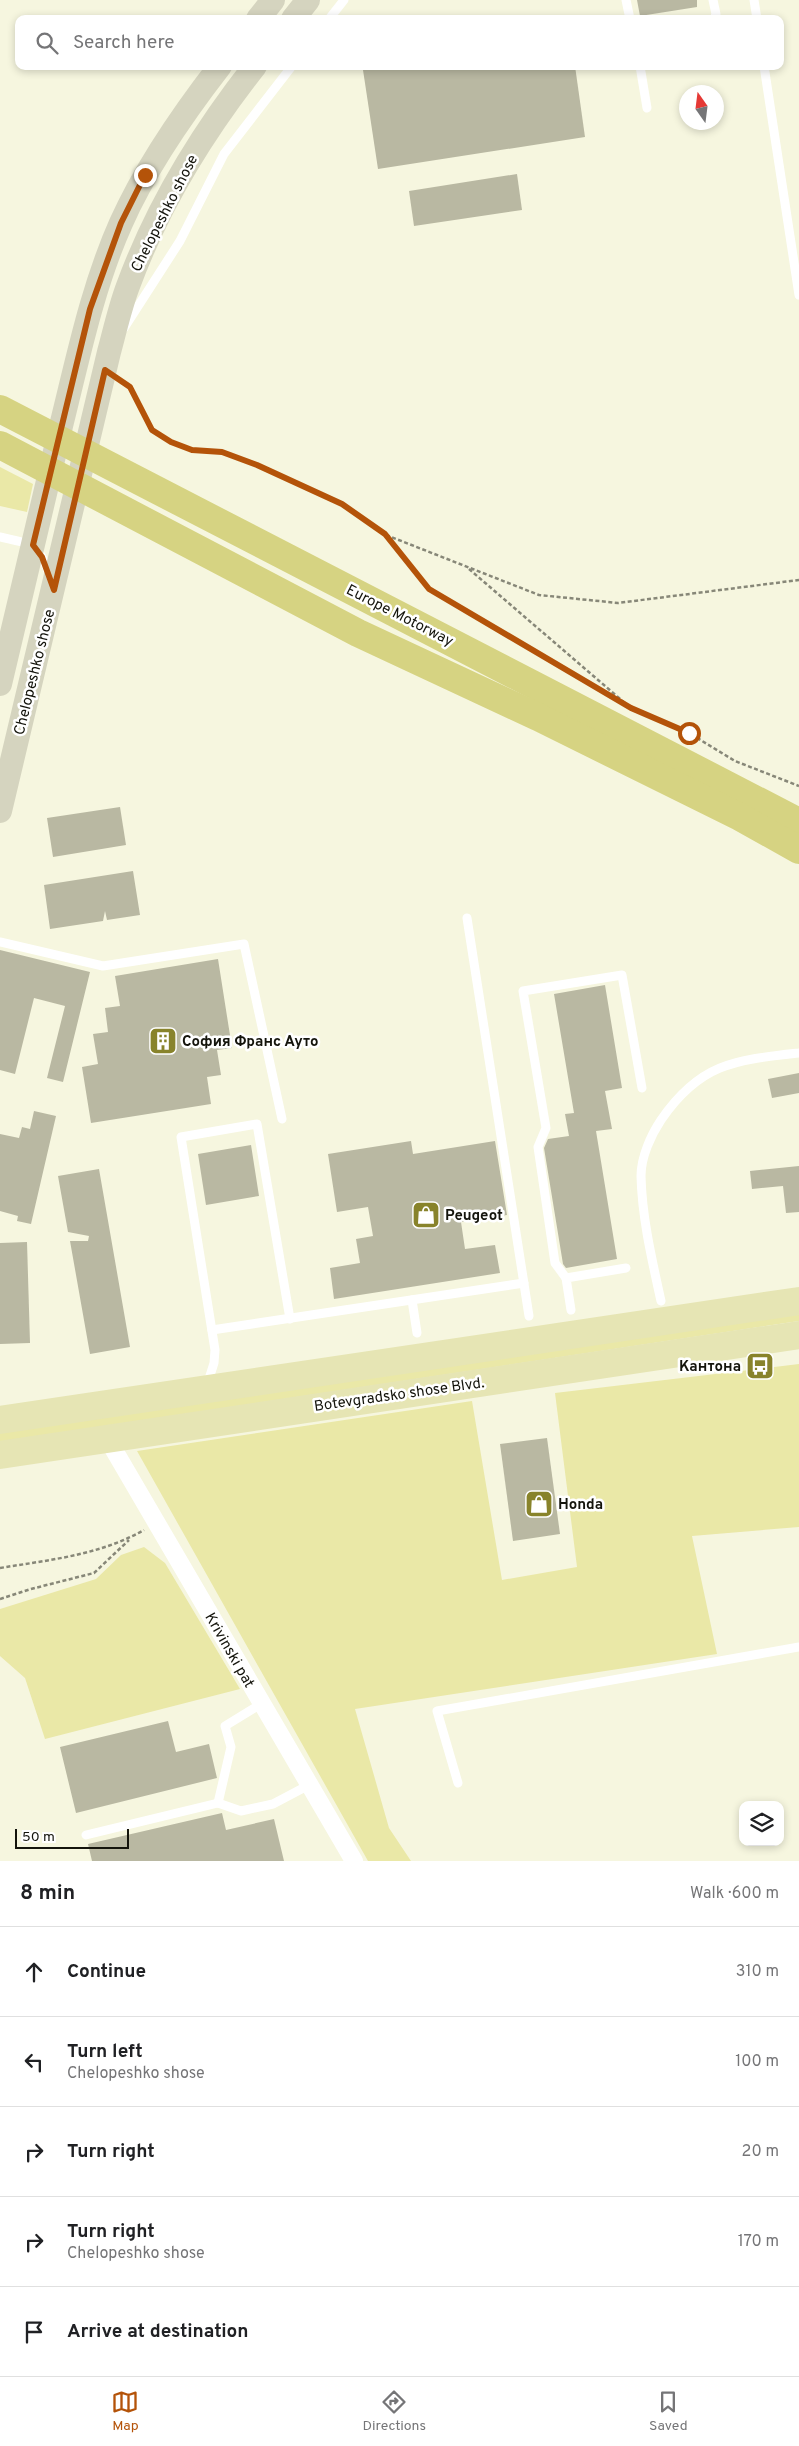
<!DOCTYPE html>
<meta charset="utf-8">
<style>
:root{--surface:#fff;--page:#f2f2f2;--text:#202124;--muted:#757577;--line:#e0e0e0;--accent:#b45309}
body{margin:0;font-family:Overpass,sans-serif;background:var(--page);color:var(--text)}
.controls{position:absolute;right:15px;bottom:15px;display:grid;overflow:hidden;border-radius:10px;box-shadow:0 2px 8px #0003}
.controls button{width:45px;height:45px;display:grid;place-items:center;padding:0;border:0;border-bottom:1px solid var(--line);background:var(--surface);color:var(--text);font:25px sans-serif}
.compass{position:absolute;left:679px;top:85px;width:45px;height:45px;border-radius:50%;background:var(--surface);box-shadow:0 2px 8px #0003;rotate:346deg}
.scale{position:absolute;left:15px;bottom:12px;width:114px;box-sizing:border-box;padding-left:5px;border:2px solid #14140c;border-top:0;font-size:14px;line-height:18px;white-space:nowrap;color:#14140c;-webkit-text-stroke:4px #fff;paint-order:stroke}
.stop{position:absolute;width:15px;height:15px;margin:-11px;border:4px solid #b45309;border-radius:50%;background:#fff}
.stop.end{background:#b45309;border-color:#fff;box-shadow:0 1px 5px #0008}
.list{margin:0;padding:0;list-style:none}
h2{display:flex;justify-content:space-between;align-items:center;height:65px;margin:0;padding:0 20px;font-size:21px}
h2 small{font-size:16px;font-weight:400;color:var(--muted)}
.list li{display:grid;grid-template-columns:32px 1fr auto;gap:15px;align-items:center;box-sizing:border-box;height:90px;padding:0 20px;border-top:1px solid var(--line)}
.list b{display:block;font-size:19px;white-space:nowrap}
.list p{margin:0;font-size:16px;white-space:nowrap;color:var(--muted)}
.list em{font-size:16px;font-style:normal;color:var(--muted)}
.icon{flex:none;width:28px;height:28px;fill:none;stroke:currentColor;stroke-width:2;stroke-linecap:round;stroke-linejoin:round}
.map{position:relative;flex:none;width:799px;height:1861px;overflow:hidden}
.search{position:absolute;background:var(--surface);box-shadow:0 2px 8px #0003;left:15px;right:15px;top:15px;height:55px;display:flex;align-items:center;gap:12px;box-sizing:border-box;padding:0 18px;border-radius:10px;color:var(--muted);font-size:19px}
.sheet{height:515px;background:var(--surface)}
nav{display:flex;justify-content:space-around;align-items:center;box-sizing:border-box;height:70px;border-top:1px solid var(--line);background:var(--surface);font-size:14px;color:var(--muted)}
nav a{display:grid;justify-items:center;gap:2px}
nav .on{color:var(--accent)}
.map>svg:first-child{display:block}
</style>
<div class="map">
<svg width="799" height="1861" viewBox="0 0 799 1861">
<rect width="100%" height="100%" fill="#f6f6df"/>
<!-- green -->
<g fill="#eae8a7">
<polygon points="0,467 33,484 27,512 0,506"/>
<polygon points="799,1313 799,1321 0,1442 0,1432"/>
<polygon points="799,1364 799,1527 692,1536 717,1654 355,1709 389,1828 411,1861 368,1861 137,1451 472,1401 502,1580 577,1567 555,1393"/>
<polygon points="144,1547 165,1563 240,1689 45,1739 25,1678 0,1656 0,1609 96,1579 121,1555"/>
</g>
<!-- building -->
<g fill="#b9b8a2">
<polygon points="637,0 697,0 697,7 640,16"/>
<polygon points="389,66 575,66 585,137 378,169 363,70"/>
<polygon points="517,174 522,210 414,226 409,191"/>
<polygon points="120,807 126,845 53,857 47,818"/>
<polygon points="133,871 140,915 107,920 105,911 103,921 50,929 44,885"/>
<polygon points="0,950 90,972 63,1082 47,1078 65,1006 34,998 15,1074 0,1070"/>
<polygon points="218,959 232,1048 217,1050 221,1075 207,1077 211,1104 91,1123 82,1067 98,1064 93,1034 108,1032 105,1008 120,1006 115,976"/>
<polygon points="605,985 622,1088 605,1091 612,1129 596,1131 617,1259 566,1268 563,1264 544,1148 548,1139 569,1136 565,1114 574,1113 554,994"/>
<polygon points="799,1073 799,1093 772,1098 768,1079"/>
<polygon points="34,1111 56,1116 31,1224 17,1221 18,1216 0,1211 0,1134 19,1138 22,1127 30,1129"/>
<polygon points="411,1141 413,1154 495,1141 507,1215 461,1222 465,1249 495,1245 500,1273 334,1299 330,1268 360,1263 356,1239 373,1236 368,1207 337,1212 328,1154"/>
<polygon points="251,1145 259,1196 206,1205 198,1154"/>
<polygon points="799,1166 799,1212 786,1213 783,1186 752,1189 750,1171"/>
<polygon points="99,1169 130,1347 90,1354 70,1241 88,1241 89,1236 68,1232 58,1176"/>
<polygon points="27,1242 30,1343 0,1344 0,1243"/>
<polygon points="547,1438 560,1534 513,1541 500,1444"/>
<polygon points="168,1721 176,1752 209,1744 217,1778 76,1813 60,1747"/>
<polygon points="222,1813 226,1830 274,1819 284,1861 92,1861 88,1844"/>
</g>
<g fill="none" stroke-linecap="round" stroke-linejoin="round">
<!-- path -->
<g stroke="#878778" stroke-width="2.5" stroke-dasharray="4 2.5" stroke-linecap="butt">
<polyline points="121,380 130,387 152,430 171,442 192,450 222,452 257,465 342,504 385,534 429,589 631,709 689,733 735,761 799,786"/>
<polyline points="386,535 539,595 618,603 799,580"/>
<polyline points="469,569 626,704"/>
<path d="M0,1568C49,1560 100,1555 144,1530"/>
<polyline points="0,1599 31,1589 94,1573 129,1540"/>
</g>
<!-- service -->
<g stroke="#fff" stroke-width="9">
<polyline points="626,0 630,19"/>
<polyline points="713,0 716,14 714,19"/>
<polyline points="754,0 757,19"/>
<polyline points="329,19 344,0"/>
<polyline points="640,66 647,108"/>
<polyline points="764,66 799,295"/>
<polyline points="124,328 180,241 224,154 292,66"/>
<path d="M0,537C31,544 40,543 50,577"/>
<polyline points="467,918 529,1316"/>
<polyline points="0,942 103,966 244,944 282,1119"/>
<polyline points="566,1278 555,1263 538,1147 546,1128 523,991 622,975 642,1088"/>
<polyline points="412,1300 417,1333"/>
<path d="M661,1301C652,1260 642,1218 641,1176C641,1157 651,1135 661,1120C700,1063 735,1060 799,1053"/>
<polyline points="571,1310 566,1278 626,1268"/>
<polyline points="212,1330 524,1283"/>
<polyline points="207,1385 214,1363 215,1350 181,1137 257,1124 290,1319"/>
<polyline points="458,1783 437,1711 799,1647"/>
<polyline points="218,1803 231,1747 225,1726 261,1704"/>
<polyline points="86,1835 218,1803 241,1811 273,1804 309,1785"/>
</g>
<!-- minor -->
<polyline stroke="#fff" stroke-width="18" points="107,1438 354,1861"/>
<!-- secondary -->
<g stroke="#d5d4bf" stroke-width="24">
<polyline points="258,19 273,0"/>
<polyline points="293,19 308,0"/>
<path d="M0,684C20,598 41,512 61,426C78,358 92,288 121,223C146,167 182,115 220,66"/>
<path d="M0,811L109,352C115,330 120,307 128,286C157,207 203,132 255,66"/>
</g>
<!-- primary -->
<g stroke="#e6e5b4" stroke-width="28">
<polyline points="0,1420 799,1301"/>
<polyline points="0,1455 799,1335"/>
</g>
<!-- motorway -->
<g stroke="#d6d382" stroke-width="28">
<polyline points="0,409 799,822"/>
<polyline points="0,445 358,633 538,717 740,817 799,850"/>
</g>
</g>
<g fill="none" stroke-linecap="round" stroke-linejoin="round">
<!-- route -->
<polyline stroke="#b45309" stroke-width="6" points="145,175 121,223 90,309 33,545 42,557 54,590 105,370 130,387 152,430 171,442 192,450 222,452 257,465 342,504 385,534 429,589 631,708 689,733"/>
</g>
<!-- icons -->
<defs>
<symbol id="building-square" viewBox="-11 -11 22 22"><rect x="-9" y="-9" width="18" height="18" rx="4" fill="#88832b" stroke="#fff"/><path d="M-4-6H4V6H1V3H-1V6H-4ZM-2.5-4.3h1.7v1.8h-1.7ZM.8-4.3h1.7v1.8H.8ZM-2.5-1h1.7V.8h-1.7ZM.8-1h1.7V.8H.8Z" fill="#fff"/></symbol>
<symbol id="shop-square" viewBox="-11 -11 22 22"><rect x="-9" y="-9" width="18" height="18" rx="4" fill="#88832b" stroke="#fff"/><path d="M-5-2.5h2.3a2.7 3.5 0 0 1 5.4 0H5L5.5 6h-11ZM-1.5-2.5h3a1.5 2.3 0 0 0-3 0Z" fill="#fff"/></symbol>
<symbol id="bus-square" viewBox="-11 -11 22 22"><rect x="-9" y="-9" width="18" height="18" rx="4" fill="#88832b" stroke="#fff"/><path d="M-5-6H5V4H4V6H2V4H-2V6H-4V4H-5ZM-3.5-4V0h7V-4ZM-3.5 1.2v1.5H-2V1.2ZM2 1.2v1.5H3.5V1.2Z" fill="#fff"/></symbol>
</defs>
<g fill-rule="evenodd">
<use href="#building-square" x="147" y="1025" width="32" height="32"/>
<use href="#shop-square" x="410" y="1199" width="32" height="32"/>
<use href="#bus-square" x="744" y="1350" width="32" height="32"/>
<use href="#shop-square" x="523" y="1488" width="32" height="32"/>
</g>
<g text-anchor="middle" stroke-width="5" stroke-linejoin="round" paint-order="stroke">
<!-- street labels -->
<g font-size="15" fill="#14140c" stroke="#fff">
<text transform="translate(164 213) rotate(-63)" y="5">Chelopeshko shose</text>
<text transform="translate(400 615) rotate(27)" y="5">Europe Motorway</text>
<text transform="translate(34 672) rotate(-76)" y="5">Chelopeshko shose</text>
<text transform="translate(399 1394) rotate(-8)" y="5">Botevgradsko shose Blvd.</text>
<text transform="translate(230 1650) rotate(60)" y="5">Krivinski pat</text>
</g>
<!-- poi labels -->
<g font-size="15" font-weight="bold" fill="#14140c" stroke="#fff" text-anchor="start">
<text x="182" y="1046">София Франс Ауто</text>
<text x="445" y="1220">Peugeot</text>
<text x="741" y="1371" text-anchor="end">Кантона</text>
<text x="558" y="1509">Honda</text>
</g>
</g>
</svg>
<div class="controls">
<button><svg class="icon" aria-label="layers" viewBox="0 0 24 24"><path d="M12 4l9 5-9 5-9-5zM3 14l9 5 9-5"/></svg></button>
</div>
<svg class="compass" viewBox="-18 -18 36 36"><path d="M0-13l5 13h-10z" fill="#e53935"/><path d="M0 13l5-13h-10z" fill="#757577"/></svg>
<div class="scale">50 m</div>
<div class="stop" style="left:689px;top:733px"></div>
<div class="stop end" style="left:145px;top:175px"></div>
<div class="search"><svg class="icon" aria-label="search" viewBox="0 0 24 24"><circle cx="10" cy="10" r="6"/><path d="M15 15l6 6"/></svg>Search here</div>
</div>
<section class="sheet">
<h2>8 min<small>Walk · 600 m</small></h2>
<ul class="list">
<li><svg class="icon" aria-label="ahead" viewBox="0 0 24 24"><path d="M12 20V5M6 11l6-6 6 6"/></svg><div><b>Continue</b></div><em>310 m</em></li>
<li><svg class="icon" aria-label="left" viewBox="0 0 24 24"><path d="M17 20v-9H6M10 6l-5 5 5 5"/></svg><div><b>Turn left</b><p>Chelopeshko shose</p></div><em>100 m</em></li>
<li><svg class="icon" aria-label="right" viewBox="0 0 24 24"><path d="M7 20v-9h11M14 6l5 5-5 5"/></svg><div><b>Turn right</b></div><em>20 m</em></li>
<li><svg class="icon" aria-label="right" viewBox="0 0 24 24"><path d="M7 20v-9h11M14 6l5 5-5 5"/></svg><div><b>Turn right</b><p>Chelopeshko shose</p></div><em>170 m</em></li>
<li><svg class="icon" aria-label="arrive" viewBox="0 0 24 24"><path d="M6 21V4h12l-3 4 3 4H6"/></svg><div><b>Arrive at destination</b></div></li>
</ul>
</section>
<nav>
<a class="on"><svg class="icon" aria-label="map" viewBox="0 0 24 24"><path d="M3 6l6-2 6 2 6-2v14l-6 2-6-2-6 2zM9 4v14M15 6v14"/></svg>Map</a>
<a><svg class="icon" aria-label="directions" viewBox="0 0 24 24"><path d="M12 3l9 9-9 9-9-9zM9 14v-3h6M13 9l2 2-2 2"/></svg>Directions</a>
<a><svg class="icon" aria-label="saved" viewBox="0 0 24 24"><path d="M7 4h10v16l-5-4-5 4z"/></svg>Saved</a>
</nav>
